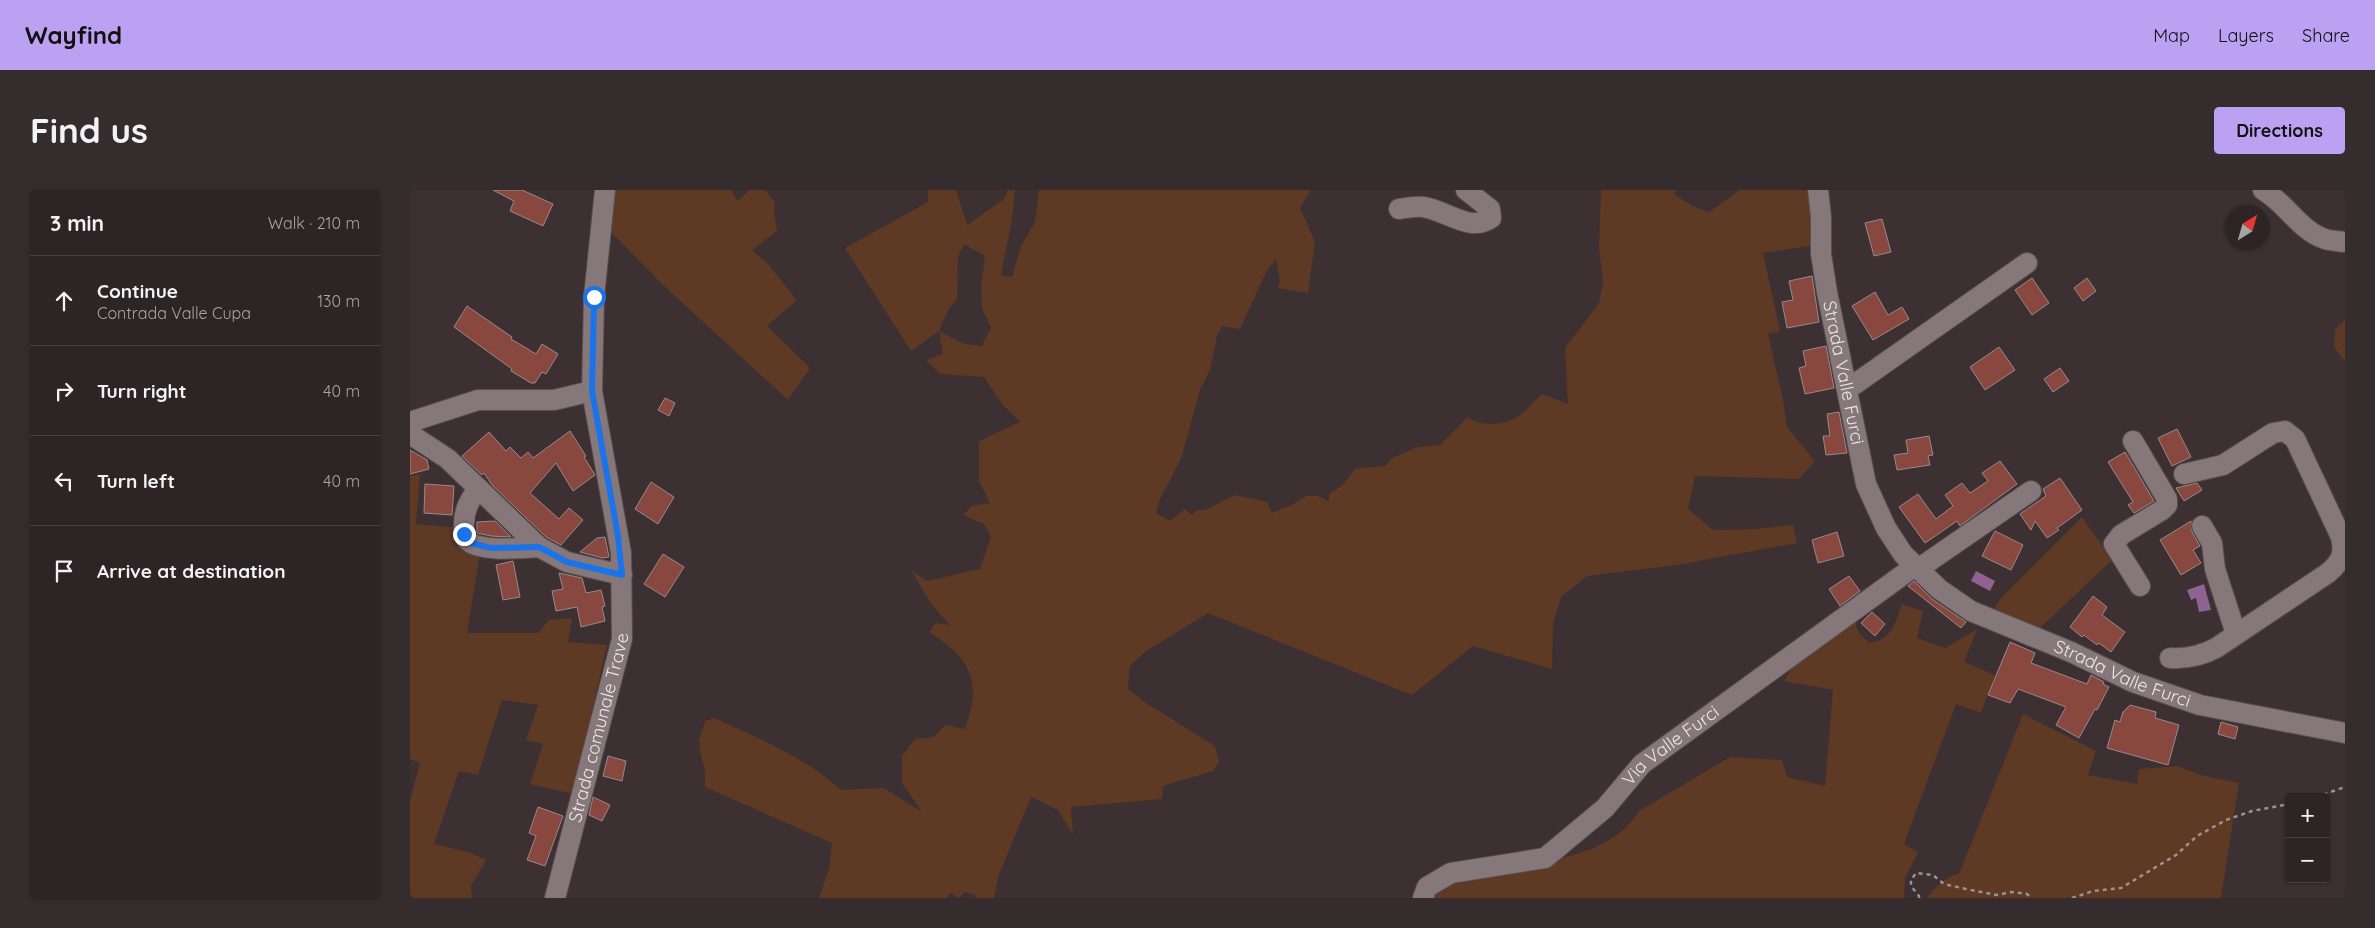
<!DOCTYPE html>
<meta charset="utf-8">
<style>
:root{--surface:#2d2426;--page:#352c2e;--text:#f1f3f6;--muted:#a7a4a7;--line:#484143;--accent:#bca0f2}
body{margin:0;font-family:Quicksand,sans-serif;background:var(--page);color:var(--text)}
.controls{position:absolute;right:15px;bottom:15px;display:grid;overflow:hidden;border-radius:5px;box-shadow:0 1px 4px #0004}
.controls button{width:45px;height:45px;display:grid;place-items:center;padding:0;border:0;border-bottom:1px solid var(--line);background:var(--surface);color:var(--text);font:25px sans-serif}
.compass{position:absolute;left:1815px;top:15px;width:45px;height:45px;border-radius:50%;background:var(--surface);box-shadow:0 1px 4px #0004;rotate:37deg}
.stop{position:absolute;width:15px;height:15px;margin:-11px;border:4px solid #1a73e8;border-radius:50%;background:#fff}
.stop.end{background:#1a73e8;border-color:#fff;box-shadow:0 1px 5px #0008}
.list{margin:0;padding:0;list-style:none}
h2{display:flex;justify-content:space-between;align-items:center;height:65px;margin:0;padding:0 20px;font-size:21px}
h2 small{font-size:16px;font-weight:400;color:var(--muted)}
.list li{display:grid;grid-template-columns:32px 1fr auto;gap:15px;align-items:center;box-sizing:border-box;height:90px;padding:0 20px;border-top:1px solid var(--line)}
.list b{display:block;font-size:19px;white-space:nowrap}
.list p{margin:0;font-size:16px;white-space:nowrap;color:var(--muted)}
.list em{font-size:16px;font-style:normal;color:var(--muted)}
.icon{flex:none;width:28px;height:28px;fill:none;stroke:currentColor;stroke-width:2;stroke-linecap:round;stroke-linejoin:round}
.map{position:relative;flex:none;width:1935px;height:708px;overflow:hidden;border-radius:5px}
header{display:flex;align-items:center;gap:30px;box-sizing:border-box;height:70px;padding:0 25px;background:var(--accent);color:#111}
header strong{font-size:24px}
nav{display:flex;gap:28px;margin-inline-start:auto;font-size:18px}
.intro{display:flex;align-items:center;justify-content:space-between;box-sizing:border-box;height:120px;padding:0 30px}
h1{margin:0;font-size:35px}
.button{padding:12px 22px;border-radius:5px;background:var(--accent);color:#111;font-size:18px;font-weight:700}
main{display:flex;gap:30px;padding:0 30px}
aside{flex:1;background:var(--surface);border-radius:5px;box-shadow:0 1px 4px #0004}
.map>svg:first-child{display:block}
</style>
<header>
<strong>Wayfind</strong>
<nav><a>Map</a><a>Layers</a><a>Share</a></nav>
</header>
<div class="intro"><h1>Find us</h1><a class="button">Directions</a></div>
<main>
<aside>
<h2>3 min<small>Walk · 210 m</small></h2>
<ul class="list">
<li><svg class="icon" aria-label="ahead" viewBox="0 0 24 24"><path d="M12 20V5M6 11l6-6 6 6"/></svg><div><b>Continue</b><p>Contrada Valle Cupa</p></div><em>130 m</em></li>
<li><svg class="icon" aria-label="right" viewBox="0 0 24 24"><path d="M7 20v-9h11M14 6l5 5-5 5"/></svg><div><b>Turn right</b></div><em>40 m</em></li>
<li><svg class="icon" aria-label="left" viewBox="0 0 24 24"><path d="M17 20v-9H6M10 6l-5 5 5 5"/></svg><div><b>Turn left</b></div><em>40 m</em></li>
<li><svg class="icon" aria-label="arrive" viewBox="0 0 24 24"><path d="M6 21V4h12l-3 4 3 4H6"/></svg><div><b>Arrive at destination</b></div></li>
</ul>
</aside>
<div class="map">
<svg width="1935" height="708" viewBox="0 0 1935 708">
<rect width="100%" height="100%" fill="#3c3032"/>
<!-- green -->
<g fill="#5e3924" fill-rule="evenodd">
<polygon points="202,0 321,0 327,11 340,0 355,0 365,12 364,22 367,41 342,60 358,74 387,110 357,136 400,178 378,210 252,94 198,39"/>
<path d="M518,0H546L557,35L593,10L598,0H605L602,29L591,85L602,87L611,56L625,32L629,0H901L890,18L905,52L898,103L868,98L870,91L866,69L857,80L830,139L812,136L807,146L800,180L790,200L771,269L750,309L746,323L760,331L775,319L782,325L787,320H796L824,305L857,312L862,323C868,320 876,318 881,315C899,305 898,301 919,311V304L933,295L945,279L975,276L982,268L1008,257L1030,255L1058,227C1070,237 1092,235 1106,228C1115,223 1124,211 1132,204L1158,214L1155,158L1189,113L1193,92L1189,58L1191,0H1266L1264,4L1282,16L1299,22L1330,0H1401L1405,55L1353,63L1370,141L1358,144L1373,210L1377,237L1405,271L1389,289L1285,286L1278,319L1303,340L1346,339L1383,335L1387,353L1267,375L1177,386L1151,407L1143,434L1142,479L1063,456L1002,505L798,423L735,462L720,476L718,499L736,513L805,556L809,572L803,581L753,596L752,609L661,617L663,645L648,620L621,607L588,687L584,708H566L565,705L556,702L548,708L541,703L536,708H409L419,679L422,653L295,597V580L291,566L289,550L295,531L304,528C348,548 395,567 431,600L474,598L512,622L492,593V566L505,549L524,547L535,535L555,539C572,491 562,470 519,442L526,433L540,435L521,414L501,380L517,391L570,379L581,347L574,334L553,325L562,316L580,313L569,291V251L610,232L592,214L574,187L530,184L516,170L533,164L529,141L501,161L435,58L518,12ZM554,54L575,66L571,96L572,118L581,138L572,156L554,154L529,141L538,120L547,109L548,67Z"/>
<polygon points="1935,130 1935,172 1924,157 1925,139"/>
<polygon points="10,284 6,334 50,338 71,358 57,443 128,443 139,430 162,428 158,452 197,455 163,604 120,594 133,554 116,550 128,515 92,510 68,585 49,581 24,654 58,662 76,670 61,696 62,708 0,708 0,611 10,573 0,569 0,286"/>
<polygon points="1672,327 1702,370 1628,440 1584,420 1590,409"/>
<path d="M1492,414L1513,421L1507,448L1535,458L1567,439L1554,472L1585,485L1571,523L1546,514L1494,654L1508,662L1495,688L1494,708H1023L1028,698C1035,695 1042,690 1049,688C1106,670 1193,678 1229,621L1320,567L1372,570L1377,587L1415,596L1423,500L1374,491L1384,475L1445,428C1446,440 1450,446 1460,453C1484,448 1484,434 1492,414Z"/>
<path d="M1613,524L1686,561L1678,585L1727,594L1729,579L1767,576L1794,586L1829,593L1811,708H1517C1524,698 1537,685 1549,684Z"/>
</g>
<!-- water -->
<g fill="#906292">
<polygon points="1566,381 1585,391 1580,401 1561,391"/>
<polygon points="1794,394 1801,420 1789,422 1786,408 1781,410 1777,400"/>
</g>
<!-- building -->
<g fill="#88473f" stroke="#998a88">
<polygon points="83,0 112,0 143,14 133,36 100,21 104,11"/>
<polygon points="1472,29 1481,62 1464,66 1455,33"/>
<polygon points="1402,86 1409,132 1377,138 1372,112 1383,110 1379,91"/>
<polygon points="1622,88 1639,113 1622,125 1605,100"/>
<polygon points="1677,88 1686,101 1673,111 1664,98"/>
<polygon points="1465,102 1478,125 1492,117 1499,129 1463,150 1442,116"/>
<polygon points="57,116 102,147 101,149 126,164 132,154 148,164 136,184 132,182 125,193 121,193 101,181 102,179 44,137"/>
<polygon points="1416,156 1424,198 1395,204 1389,178 1396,176 1393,161"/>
<polygon points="1589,157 1605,180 1575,200 1560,177"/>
<polygon points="1650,178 1659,191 1643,202 1634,189"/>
<polygon points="255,208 265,213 259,226 248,220"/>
<polygon points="1429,222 1437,263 1416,265 1413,246 1420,246 1417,224"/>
<polygon points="1767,239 1781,267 1762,276 1748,248"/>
<polygon points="160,241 176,266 174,267 185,285 163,301 146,273 120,303 149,329 159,318 173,330 151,355 136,347 82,295 74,283 72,285 52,266 79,242 96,261 100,257 111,268 118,262 123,268"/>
<polygon points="1519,246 1523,265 1518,266 1520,275 1487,280 1484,265 1498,263 1496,250"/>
<polygon points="0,260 17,270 19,279 0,284"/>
<polygon points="1715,262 1744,311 1724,323 1718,315 1723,312 1698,272"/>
<polygon points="1590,271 1607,294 1550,336 1547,331 1515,353 1489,317 1508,304 1526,329 1543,316 1535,305 1552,293 1560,303 1578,291 1572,283"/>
<polygon points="1650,288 1672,320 1647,338 1649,340 1637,348 1625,331 1621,340 1610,324 1636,306 1633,299"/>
<polygon points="241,292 264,307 248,334 225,319"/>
<polygon points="1787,293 1792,300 1774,311 1766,298"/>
<polygon points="15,294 44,296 42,325 14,323"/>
<polygon points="85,331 101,347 81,346 67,343 67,332"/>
<polygon points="1781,331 1782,342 1790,356 1783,360 1791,373 1771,385 1750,350"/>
<polygon points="1585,341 1613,355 1601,380 1572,366"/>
<polygon points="1427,342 1434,366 1408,373 1402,350"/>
<polygon points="195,347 199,367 193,368 170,362 187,348"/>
<polygon points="253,364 274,377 255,407 234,394"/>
<polygon points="103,371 110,407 93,410 86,375"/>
<polygon points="149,383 172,388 176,403 191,400 195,416 192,417 195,431 171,437 167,417 146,421 142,401 153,399"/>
<polygon points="1439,386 1450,401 1430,416 1419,399"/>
<polygon points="1504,391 1522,409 1556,432 1551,438 1498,396"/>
<polygon points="1683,406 1697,417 1692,425 1715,442 1701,462 1689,453 1687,455 1674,445 1672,447 1660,437"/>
<polygon points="1462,422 1475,434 1465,446 1451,433"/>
<polygon points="1600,452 1625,463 1621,473 1677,494 1681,485 1694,492 1693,494 1699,497 1687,520 1685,519 1669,548 1646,535 1656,517 1608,499 1600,513 1578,505"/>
<polygon points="1720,515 1746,522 1745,528 1769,535 1758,575 1697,558 1705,530 1710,532 1713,522"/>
<polygon points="1811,532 1828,537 1825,549 1808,544"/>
<polygon points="198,566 216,571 212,591 193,586"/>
<polygon points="183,607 200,615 192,631 179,625"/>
<polygon points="128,617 153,626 135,676 117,670 126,646 119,643"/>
</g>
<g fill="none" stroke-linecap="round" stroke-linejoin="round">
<defs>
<g id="minor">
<path id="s1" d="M1408,0L1411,27V64L1417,102L1456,294L1476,338L1493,364L1529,399L1561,421L1661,462L1723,492L1790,515L1935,543"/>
<path d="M1853,0C1876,13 1890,41 1915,49C1921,51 1929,51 1935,52"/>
<path d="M989,19C997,18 1006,16 1013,17C1036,20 1060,43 1081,28L1080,19L1056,0"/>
<polyline points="1436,196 1445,194 1617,73"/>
<polyline points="0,232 68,210 144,210 182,201"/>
<polyline points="0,244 38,269 129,357 157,372 212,385"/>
<polyline points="1723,251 1757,309 1757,315 1752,320 1711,345 1704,354 1730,396"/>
<path d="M68,298C60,310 54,319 54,334C54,339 53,344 56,349C68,363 112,358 129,357"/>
<polyline points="1792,336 1802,353 1805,379 1826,444"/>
<polyline points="1508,379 1621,301"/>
<path d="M1760,468C1777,469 1791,466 1806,458L1918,383C1931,372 1935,364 1931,347L1885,249L1875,241L1863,243L1813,275L1774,284"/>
<path id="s2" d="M145,708L212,449L211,363L182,201L184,107L195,0"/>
<path id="s3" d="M1013,708L1017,697L1041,683L1135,668L1195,618L1232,574L1505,376"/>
</g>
</defs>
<!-- minor casing -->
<use href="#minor" stroke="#584e4f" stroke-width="22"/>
<!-- path -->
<g stroke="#9c9294" stroke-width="2.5" stroke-dasharray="4 4" stroke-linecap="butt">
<polyline points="1906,607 1935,597"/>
<polyline points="1509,708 1509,706 1501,696 1501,690 1506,683 1523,685 1534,694 1556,699 1587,705 1601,702 1617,704 1622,708"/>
<polyline points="1662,708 1683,701 1711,698 1766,665 1787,646 1816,630 1842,621 1879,614"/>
</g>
<!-- minor -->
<use href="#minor" stroke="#86787a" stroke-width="20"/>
</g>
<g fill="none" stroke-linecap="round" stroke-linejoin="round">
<!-- route -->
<polyline stroke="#1a73e8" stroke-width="6" points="54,344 61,353 81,358 129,357 157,372 212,385 208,346 182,201 184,107"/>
</g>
<g text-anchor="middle" stroke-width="4" stroke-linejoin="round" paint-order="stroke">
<!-- street labels -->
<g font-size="18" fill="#eee6e7" stroke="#1f1a1a">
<text dy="6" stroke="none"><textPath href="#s1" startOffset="185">Strada Valle Furci</textPath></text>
<text dy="6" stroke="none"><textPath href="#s1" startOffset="631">Strada Valle Furci</textPath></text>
<text dy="6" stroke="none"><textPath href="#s2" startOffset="176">Strada comunale Trave</textPath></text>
<text dy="6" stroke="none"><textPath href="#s3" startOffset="304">Via Valle Furci</textPath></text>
</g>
</g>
</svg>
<div class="controls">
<button>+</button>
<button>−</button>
</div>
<svg class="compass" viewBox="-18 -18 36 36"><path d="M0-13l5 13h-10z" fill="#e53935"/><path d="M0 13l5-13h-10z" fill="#a7a4a7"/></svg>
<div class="stop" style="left:184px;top:107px"></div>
<div class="stop end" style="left:54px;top:344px"></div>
</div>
</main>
